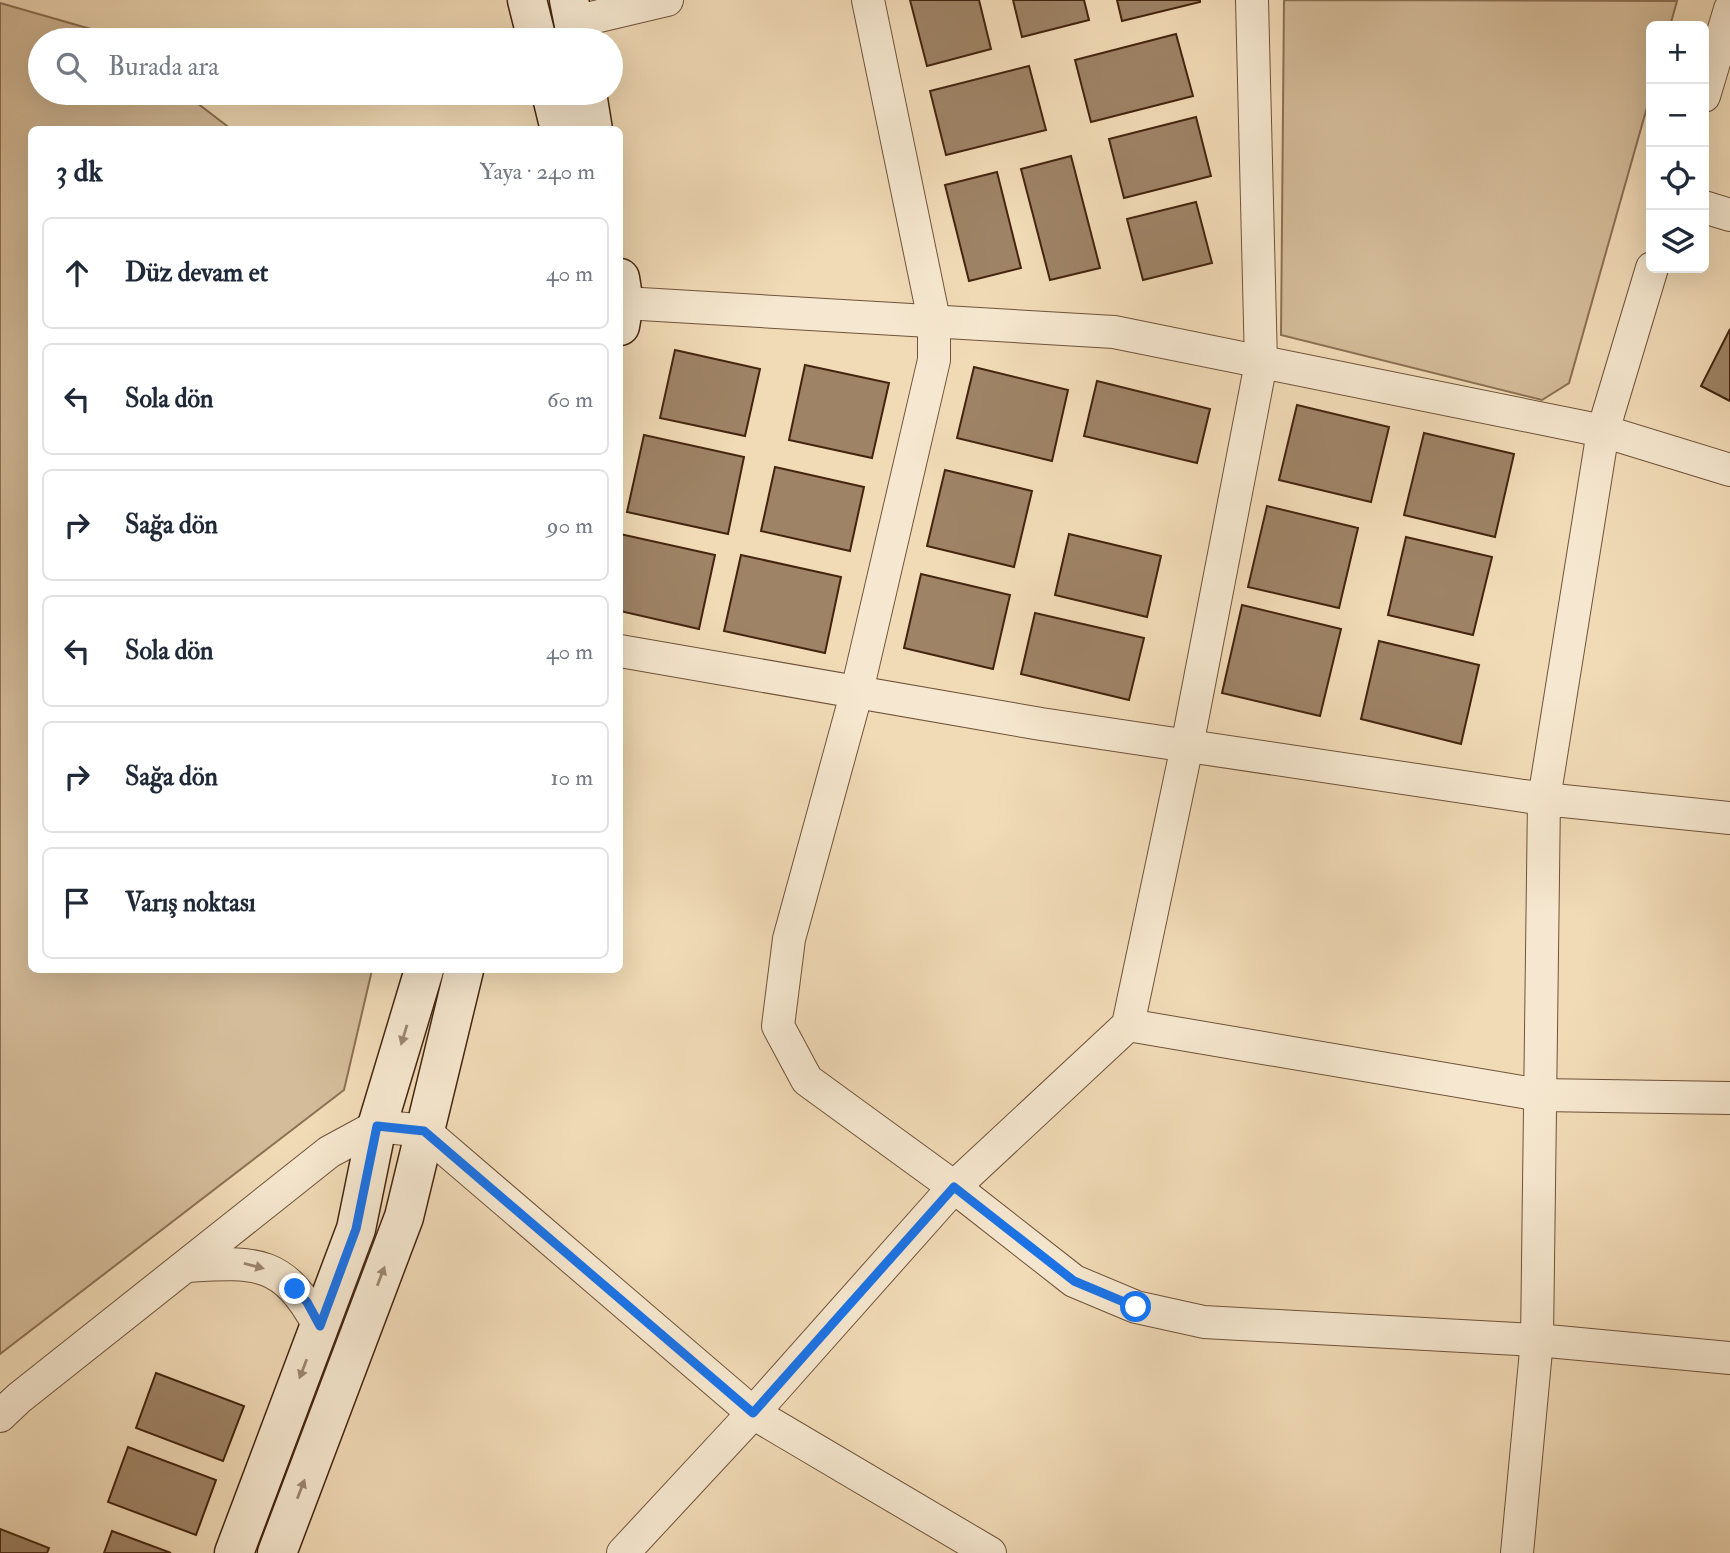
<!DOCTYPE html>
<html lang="tr">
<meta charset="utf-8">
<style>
:root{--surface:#fff;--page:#f6f6f7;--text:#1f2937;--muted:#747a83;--line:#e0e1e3}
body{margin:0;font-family:"IM FELL Double Pica",serif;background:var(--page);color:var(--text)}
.controls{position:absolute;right:21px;top:21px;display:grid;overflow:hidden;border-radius:10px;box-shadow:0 7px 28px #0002}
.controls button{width:63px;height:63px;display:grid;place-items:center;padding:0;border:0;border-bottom:2px solid var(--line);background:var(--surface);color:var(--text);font:35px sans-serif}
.stop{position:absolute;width:21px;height:21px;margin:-16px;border:5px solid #1a73e8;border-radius:50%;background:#fff}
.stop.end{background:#1a73e8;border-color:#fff;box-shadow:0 2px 7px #0008}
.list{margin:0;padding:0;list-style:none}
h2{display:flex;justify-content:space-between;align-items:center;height:91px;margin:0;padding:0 28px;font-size:30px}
h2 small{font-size:23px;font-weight:400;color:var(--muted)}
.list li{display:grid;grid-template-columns:46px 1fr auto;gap:21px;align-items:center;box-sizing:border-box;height:112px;margin:0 14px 14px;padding:0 14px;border:2px solid var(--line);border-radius:10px}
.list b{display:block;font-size:26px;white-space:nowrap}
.list em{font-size:23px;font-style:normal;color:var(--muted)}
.icon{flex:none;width:38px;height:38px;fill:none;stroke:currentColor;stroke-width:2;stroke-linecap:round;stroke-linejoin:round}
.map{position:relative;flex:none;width:1730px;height:1553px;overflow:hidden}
.search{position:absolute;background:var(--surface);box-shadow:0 7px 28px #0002;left:28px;top:28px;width:595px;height:77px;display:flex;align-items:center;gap:18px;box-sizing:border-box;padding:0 24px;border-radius:38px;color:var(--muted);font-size:26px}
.panel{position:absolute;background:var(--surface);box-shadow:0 7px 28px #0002;left:28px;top:126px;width:595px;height:847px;border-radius:10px}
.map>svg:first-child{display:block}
</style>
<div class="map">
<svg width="1730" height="1553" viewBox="0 0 1730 1553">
<rect width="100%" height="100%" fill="#f1dbb7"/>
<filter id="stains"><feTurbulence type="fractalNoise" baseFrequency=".00286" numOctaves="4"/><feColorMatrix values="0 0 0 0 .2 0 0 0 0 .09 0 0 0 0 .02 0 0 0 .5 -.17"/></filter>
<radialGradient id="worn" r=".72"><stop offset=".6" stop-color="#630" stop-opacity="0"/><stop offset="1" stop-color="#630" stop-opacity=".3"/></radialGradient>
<!-- green -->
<g fill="#d4bc9a" stroke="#8c7054" stroke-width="2">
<polygon points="1284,0 1677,1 1670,26 1651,26 1651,93 1569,383 1542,400 1281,335"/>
<polygon points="0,3 108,34 115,40 40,40 40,93 184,93 231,129 32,130 32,970 372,970 344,1090 0,1354"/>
</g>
<!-- building -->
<g fill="#9e8366" stroke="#44240f" stroke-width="2">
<polygon points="910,0 979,0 991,49 927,66"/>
<polygon points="1013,0 1084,0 1089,20 1022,37"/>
<polygon points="1117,0 1200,0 1200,2 1122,21"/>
<polygon points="1176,34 1193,96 1091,122 1075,60"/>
<polygon points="1029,66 1046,130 946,155 930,91"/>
<polygon points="1196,117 1211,176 1124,198 1109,139"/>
<polygon points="1071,156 1100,268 1050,280 1021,169"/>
<polygon points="997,172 1021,268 969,281 945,185"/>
<polygon points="1196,202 1212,263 1143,280 1127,219"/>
<polygon points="1730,329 1730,401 1701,386"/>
<polygon points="675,350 760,369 745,436 660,418"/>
<polygon points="805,365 889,383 872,458 789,440"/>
<polygon points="974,367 1068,390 1052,461 957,438"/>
<polygon points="1097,381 1210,409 1197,463 1084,436"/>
<polygon points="1297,405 1389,427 1371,502 1279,480"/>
<polygon points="1424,433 1514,454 1495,537 1404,515"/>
<polygon points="644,435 744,457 728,534 627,512"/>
<polygon points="775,467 864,487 850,551 761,531"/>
<polygon points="945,470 1032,491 1014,567 927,546"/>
<polygon points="1267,506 1358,528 1339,608 1248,587"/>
<polygon points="620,534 715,555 699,629 620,611"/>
<polygon points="1069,534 1161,556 1147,617 1055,595"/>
<polygon points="1406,537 1492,557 1473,635 1388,615"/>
<polygon points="741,555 841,577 825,653 724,631"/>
<polygon points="921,574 1010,595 993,669 904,648"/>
<polygon points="1242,605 1341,629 1320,716 1222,693"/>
<polygon points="1035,613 1144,638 1129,700 1021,674"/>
<polygon points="1379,641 1479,665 1461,744 1361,719"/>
<polygon points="156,1373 244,1406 223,1461 136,1428"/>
<polygon points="128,1447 216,1480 196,1535 108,1502"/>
<polygon points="0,1529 49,1548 47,1553 0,1553"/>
<polygon points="112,1531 171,1553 104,1553"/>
</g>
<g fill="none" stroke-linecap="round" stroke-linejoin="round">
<defs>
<g id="street">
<polyline points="868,0 934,320 934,360 857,691 789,939 778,1026 807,1080 954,1187 1074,1281 1136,1307 1204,1322 1537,1340 1730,1358"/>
<polyline points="574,22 667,0"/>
<polyline points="1704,96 1730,9"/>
<polyline points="1704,207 1730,215"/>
<polyline points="624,303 1114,332 1603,431 1730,470"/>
<polyline points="620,651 1041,724 1544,799 1603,431 1652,268"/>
<polyline points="1128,1025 1540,1095 1730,1098"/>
<path d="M186,1266C256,1262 283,1259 319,1326"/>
<polyline points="0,1416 19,1398 329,1152 377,1126 424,1131 753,1413 990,1553"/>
<polyline points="623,1553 753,1413 954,1187 1128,1025 1187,746 1261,363 1252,0"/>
<polyline points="1517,1553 1537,1340 1544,799 1730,818"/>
</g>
<g id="secondary">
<polyline points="527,0 537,40"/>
<polyline points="569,0 577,40"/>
<polyline points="551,93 560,130"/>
<polyline points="587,93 593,130"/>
<polyline points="620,278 624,303 620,326"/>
<polyline points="234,1553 356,1229 377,1126 424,970"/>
<polyline points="277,1553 404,1217 464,970"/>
</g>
</defs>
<!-- street casing -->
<use href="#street" stroke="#6f5239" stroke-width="34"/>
<!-- secondary casing -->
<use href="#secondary" stroke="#44240f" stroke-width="41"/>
<!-- street -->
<use href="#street" stroke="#f6e8d0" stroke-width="32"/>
<!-- secondary -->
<use href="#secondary" stroke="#f6e8d0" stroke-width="38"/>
</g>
<!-- one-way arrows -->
<defs><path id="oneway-solid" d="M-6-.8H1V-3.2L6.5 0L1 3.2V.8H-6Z" transform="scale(1.75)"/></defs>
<g fill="#9d8670">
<use href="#oneway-solid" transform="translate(404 1035) rotate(107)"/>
<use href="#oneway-solid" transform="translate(254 1266) rotate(14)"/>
<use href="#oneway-solid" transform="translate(381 1276) rotate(-69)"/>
<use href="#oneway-solid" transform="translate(303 1369) rotate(111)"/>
<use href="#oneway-solid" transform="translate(301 1489) rotate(-69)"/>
</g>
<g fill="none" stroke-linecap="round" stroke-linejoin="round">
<!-- route -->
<polyline stroke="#1a73e8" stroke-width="9" points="295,1289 307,1302 320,1326 356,1229 377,1126 424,1131 753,1413 954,1187 1074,1281 1136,1307"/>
</g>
<rect width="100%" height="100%" filter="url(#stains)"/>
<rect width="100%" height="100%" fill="url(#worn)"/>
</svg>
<div class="controls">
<button>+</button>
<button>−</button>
<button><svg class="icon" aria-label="locate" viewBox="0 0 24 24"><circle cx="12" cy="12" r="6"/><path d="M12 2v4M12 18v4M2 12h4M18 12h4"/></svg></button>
<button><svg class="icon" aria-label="layers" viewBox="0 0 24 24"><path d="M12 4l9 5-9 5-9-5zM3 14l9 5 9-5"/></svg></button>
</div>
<div class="stop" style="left:1136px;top:1307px"></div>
<div class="stop end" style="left:295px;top:1289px"></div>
<div class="search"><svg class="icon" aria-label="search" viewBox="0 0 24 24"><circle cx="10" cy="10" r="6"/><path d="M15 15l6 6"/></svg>Burada ara</div>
<section class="panel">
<h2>3 dk<small>Yaya · 240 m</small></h2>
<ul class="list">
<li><svg class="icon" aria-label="ahead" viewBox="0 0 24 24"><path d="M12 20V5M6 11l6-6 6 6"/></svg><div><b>Düz devam et</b></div><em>40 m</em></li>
<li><svg class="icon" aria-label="left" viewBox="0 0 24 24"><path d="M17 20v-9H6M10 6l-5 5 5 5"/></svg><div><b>Sola dön</b></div><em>60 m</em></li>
<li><svg class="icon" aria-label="right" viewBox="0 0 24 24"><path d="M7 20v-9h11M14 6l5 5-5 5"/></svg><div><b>Sağa dön</b></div><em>90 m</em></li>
<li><svg class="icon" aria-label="left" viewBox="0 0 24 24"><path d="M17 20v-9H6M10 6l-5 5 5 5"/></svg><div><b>Sola dön</b></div><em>40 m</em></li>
<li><svg class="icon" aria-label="right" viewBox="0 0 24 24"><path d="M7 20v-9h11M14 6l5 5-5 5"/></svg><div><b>Sağa dön</b></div><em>10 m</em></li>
<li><svg class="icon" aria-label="arrive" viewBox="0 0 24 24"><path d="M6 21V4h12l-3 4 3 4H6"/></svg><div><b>Varış noktası</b></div></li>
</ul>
</section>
</div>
